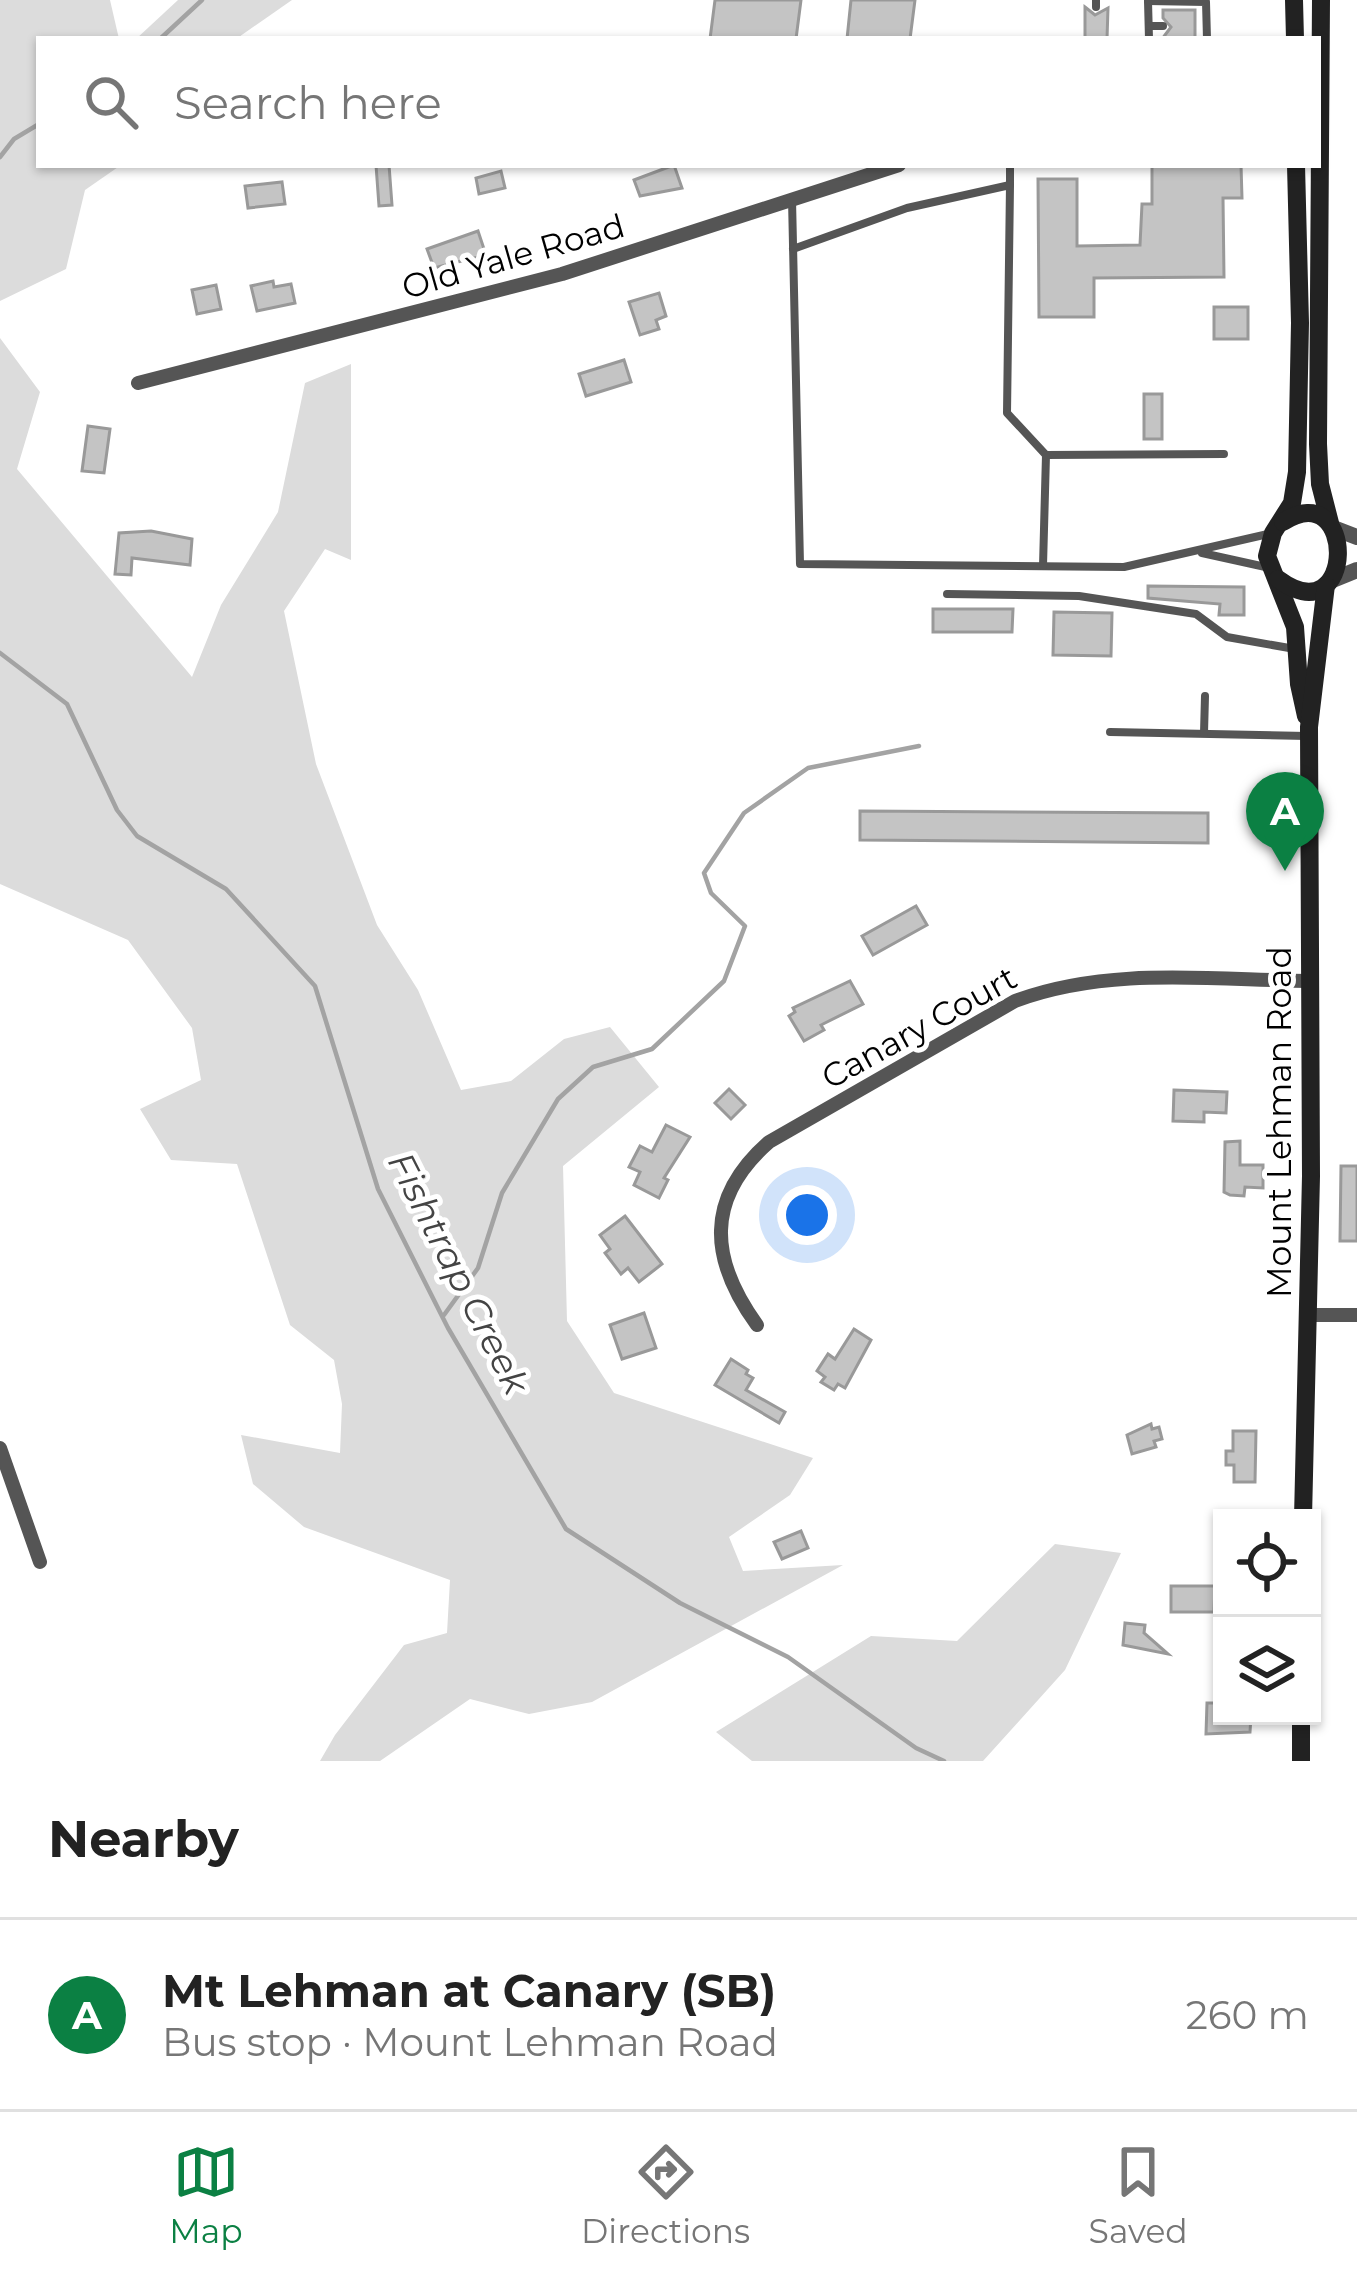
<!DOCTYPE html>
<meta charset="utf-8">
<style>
:root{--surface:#fff;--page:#f6f6f6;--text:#222;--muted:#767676;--line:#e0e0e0;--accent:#0b8043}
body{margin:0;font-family:Montserrat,sans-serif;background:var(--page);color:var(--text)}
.controls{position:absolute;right:36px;bottom:36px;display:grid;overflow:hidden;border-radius:0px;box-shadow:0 3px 9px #0004}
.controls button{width:108px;height:108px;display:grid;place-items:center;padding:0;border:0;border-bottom:3px solid var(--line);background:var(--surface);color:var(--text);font:60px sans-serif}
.you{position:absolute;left:807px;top:1215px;width:42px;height:42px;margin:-30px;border:9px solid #fff;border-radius:50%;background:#1a73e8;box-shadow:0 0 0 18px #1a73e833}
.badge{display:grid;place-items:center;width:78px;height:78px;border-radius:50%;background:var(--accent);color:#fff;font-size:39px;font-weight:700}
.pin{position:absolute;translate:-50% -99px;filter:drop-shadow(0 3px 6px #0008)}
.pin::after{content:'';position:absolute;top:63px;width:42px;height:36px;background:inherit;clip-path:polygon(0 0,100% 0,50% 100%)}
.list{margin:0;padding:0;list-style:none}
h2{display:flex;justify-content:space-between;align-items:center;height:156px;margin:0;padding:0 48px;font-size:51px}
h2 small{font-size:39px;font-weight:400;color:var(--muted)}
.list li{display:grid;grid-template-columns:78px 1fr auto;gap:36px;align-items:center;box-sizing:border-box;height:192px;padding:0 48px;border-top:3px solid var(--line)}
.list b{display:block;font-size:45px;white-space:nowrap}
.list p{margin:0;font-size:39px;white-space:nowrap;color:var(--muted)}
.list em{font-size:39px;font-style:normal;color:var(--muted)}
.icon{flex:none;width:66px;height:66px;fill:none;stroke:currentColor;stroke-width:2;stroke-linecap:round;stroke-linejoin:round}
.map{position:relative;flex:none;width:1357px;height:1761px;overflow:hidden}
.search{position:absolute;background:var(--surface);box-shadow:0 3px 9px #0004;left:36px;right:36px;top:36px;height:132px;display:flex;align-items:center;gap:30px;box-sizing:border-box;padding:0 42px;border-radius:0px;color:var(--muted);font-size:45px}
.sheet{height:348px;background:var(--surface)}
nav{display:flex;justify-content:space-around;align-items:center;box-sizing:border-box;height:168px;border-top:3px solid var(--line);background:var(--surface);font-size:33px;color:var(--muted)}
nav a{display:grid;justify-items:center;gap:6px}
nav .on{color:var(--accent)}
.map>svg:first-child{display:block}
</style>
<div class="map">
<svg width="1357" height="1761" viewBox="0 0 1357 1761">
<rect width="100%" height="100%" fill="#fff"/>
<!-- green -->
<g fill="#dcdcdc">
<polygon points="0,0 110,0 119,39 39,39 39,165 121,165 85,190 66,269 0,301"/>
<polygon points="178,0 292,0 236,39 136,39"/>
<polygon points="0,338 40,392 17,469 192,677 221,605 278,512 305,383 351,364 351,560 325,549 284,611 316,764 377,925 418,990 461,1090 511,1081 564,1039 610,1027 659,1087 563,1166 567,1321 614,1393 813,1458 790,1495 729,1537 743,1571 843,1565 592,1702 529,1714 470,1699 380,1761 320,1761 335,1735 404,1645 447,1633 450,1580 304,1527 253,1484 241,1435 340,1453 342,1404 334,1360 290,1325 237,1164 171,1160 140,1109 201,1080 192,1028 128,940 0,884"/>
<polygon points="1055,1544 1121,1553 1065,1670 983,1761 752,1761 716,1732 871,1636 957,1641"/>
</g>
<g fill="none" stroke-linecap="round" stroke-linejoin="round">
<!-- stream -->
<g stroke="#a3a3a3" stroke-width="4.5">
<polyline points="160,39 202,0"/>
<polyline points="0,157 14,139 39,124"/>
<polyline points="0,653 67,704 117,810 137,836 226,889 315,986 378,1189 448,1328 566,1529 680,1603 788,1657 916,1748 944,1761"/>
<polyline points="444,1315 478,1268 502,1193 558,1099 593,1067 652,1049 724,981 745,926 711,893 704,873 744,813 808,768 919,746"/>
</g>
</g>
<!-- building -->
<g fill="#c4c4c4" stroke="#999" stroke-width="3">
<polygon points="715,0 801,0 796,39 710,39"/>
<polygon points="851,0 915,0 910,39 847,39"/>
<polygon points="1085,7 1095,15 1108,8 1107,39 1085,39"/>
<polygon points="1163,10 1195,10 1195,39 1162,39 1171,27 1163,18"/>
<polygon points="376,165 389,165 392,205 379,206"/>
<polygon points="674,165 682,188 640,196 634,180"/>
<polygon points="1152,165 1241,165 1242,198 1223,198 1224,277 1094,278 1094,317 1039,317 1038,179 1077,179 1077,246 1140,245 1142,204 1152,204"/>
<polygon points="501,171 505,188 479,194 476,178"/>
<polygon points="282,182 285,204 248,208 245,186"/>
<polygon points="478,231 486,255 434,268 427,249"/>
<polygon points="273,281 274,287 291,284 295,303 257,311 251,286"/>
<polygon points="216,285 221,309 197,314 192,290"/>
<polygon points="659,293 666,316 656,320 659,329 640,335 629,302"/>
<rect x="1214" y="307" width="34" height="32"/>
<polygon points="624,360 631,382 586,396 579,374"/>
<rect x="1144" y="394" width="18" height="45"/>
<polygon points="88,426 110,429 104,473 82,471"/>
<polygon points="151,531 192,539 190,565 132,558 131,575 115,574 119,533"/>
<polygon points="1148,586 1244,587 1244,615 1219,615 1220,604 1148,598"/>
<polygon points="933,609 1013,609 1012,632 933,632"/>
<polygon points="1054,612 1112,613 1111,656 1053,655"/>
<polygon points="860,811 1208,813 1208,843 860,840"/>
<polygon points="916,906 927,925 873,955 862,936"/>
<polygon points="850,981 863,1004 821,1025 824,1030 804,1041 789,1016 795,1012 793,1008"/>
<polygon points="729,1089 745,1105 731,1119 715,1103"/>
<polygon points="1174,1090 1227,1092 1226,1113 1204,1112 1204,1122 1173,1121"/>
<polygon points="666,1125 690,1137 664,1178 668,1180 659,1198 634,1185 640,1172 629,1167 640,1146 652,1152"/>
<polygon points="1240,1141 1240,1165 1263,1165 1263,1188 1245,1187 1244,1196 1230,1195 1224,1192 1225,1142"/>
<polygon points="1341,1166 1357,1166 1357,1241 1340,1241"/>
<polygon points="625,1216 662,1264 639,1282 628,1268 621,1274 605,1253 610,1249 600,1235"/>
<polygon points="644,1313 656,1348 622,1359 610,1325"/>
<polygon points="854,1329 871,1340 845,1388 838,1384 834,1390 821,1382 825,1377 817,1371 828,1354 835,1359"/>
<polygon points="731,1359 748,1370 746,1374 753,1378 746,1390 785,1412 779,1423 715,1385"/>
<polygon points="1151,1424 1152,1429 1159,1427 1162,1439 1154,1441 1156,1447 1132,1454 1127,1435"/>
<polygon points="1233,1431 1256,1431 1255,1482 1234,1482 1234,1465 1226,1465 1226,1451 1233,1451"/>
<polygon points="801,1531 808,1548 782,1559 774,1542"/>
<polygon points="1171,1586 1215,1586 1214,1612 1171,1612"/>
<polygon points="1125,1623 1145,1625 1144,1633 1168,1654 1123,1645"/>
<polygon points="1207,1703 1222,1703 1222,1716 1251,1717 1250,1732 1206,1734"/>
</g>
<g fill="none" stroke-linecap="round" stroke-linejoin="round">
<!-- service -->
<g stroke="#555" stroke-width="8">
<polyline points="1148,1 1206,2 1207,39"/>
<polyline points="1148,1 1149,39"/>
<polyline points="1096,7 1096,0"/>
<polyline points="1149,26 1163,26"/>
<polyline points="1010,165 1010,185"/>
<polyline points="792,199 800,564 1124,567 1268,534"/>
<polyline points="793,249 907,208 1010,185 1007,413 1046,455 1224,454"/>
<polyline points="1202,553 1270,568"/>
<polyline points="1043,566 1046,455"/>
<polyline points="947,594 1079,596 1196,614 1227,637 1295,649"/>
<polyline points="1110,732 1307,736"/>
<polyline points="1204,733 1205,696"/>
</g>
<!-- minor -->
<g stroke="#555" stroke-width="14">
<polyline points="138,383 562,274 899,165"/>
<polyline points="1308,1315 1357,1315"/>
<path d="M757,1325C710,1260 704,1199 769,1142L1015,1001C1109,966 1212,980 1310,981"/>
<polyline points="0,1448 40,1562"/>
</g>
<!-- tertiary -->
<g stroke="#555" stroke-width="16">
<polyline points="1336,529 1357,537"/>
<polyline points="1330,581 1357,570"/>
</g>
<!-- secondary -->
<g stroke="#222" stroke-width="18">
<polyline points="1294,0 1295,39"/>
<polyline points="1321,0 1318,444 1320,484 1330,523"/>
<polyline points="1296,165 1300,323 1297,472 1292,503 1273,533 1267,556 1295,627 1299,684 1306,716"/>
<path d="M1278,579C1357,637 1357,474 1283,522"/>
<polyline points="1303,1518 1311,1176 1309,727 1326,585"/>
<polyline points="1301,1761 1301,1716"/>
</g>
</g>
<g text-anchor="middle" stroke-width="10" stroke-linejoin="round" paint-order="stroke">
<!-- street labels -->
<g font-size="33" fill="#000" stroke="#fff">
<text transform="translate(513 256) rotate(-16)" y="12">Old Yale Road</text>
<text transform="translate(919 1027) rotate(-29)" y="12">Canary Court</text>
<text transform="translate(1279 1122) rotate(-90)" y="12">Mount Lehman Road</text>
</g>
<!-- water labels -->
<g font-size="36" font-style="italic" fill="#444" stroke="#fff">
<text transform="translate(459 1273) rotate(63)" y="13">Fishtrap Creek</text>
</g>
</g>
</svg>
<div class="controls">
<button><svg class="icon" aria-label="locate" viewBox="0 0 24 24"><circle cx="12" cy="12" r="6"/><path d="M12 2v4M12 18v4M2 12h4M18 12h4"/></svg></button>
<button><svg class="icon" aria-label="layers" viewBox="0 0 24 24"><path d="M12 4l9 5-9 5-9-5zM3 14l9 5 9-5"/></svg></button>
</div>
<div class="you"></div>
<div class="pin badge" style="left:1285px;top:871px">A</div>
<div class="search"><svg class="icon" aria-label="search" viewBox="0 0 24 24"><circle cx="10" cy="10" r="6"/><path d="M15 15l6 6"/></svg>Search here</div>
</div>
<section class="sheet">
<h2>Nearby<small></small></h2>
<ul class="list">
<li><span class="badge">A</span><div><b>Mt Lehman at Canary (SB)</b><p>Bus stop · Mount Lehman Road</p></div><em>260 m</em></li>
</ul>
</section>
<nav>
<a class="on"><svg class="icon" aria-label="map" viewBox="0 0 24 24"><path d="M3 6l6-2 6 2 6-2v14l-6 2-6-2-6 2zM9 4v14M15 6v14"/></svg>Map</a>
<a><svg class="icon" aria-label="directions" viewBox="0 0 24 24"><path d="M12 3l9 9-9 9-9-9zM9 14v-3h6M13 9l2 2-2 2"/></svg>Directions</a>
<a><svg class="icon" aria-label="saved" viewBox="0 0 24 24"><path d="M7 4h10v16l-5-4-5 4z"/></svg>Saved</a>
</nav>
